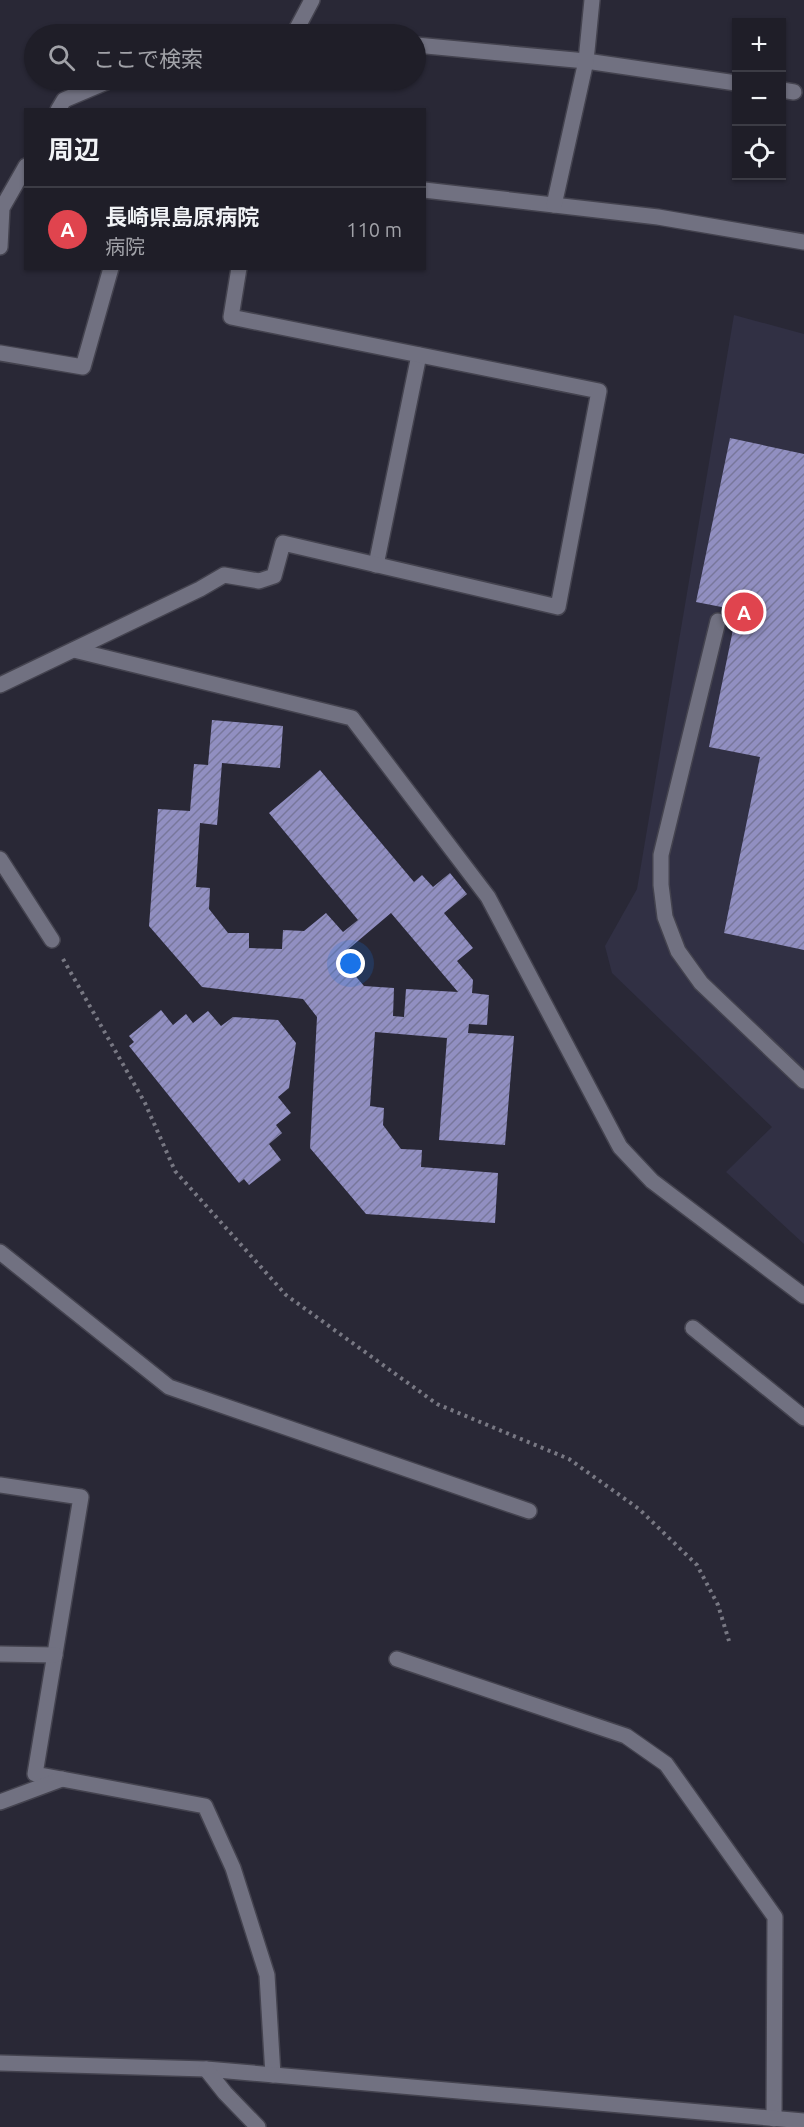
<!DOCTYPE html>
<html lang="ja">
<meta charset="utf-8">
<style>
:root{--surface:#1f1e28;--page:#272730;--text:#f1f3f6;--muted:#a1a2a8;--line:#3c3c45;--accent:#1a73e8}
body{margin:0;font-family:Ubuntu,"Noto Sans JP",sans-serif;background:var(--page);color:var(--text)}
.controls{position:absolute;right:18px;top:18px;display:grid;overflow:hidden;border-radius:0px;box-shadow:0 2px 4px #0004}
.controls button{width:54px;height:54px;display:grid;place-items:center;padding:0;border:0;border-bottom:2px solid var(--line);background:var(--surface);color:var(--text);font:30px sans-serif}
.you{position:absolute;left:351px;top:964px;width:21px;height:21px;margin:-15px;border:4px solid #fff;border-radius:50%;background:#1a73e8;box-shadow:0 0 0 9px #1a73e833}
.badge{display:grid;place-items:center;width:39px;height:39px;border-radius:50%;background:var(--accent);color:#fff;font-size:20px;font-weight:700}
.pin{position:absolute;translate:-50% -50%;border:3px solid #fff;box-shadow:0 2px 6px #0006}
.list{margin:0;padding:0;list-style:none}
h2{display:flex;justify-content:space-between;align-items:center;height:78px;margin:0;padding:0 24px;font-size:26px}
h2 small{font-size:20px;font-weight:400;color:var(--muted)}
.list li{display:grid;grid-template-columns:39px 1fr auto;gap:18px;align-items:center;box-sizing:border-box;height:84px;padding:0 24px;border-top:2px solid var(--line)}
.list b{display:block;font-size:22px;white-space:nowrap}
.list p{margin:0;font-size:20px;white-space:nowrap;color:var(--muted)}
.list em{font-size:20px;font-style:normal;color:var(--muted)}
.icon{flex:none;width:33px;height:33px;fill:none;stroke:currentColor;stroke-width:2;stroke-linecap:round;stroke-linejoin:round}
.map{position:relative;flex:none;width:804px;height:2127px;overflow:hidden}
.search{position:absolute;background:var(--surface);box-shadow:0 2px 4px #0004;left:24px;top:24px;width:402px;height:66px;display:flex;align-items:center;gap:15px;box-sizing:border-box;padding:0 21px;border-radius:33px;color:var(--muted);font-size:22px}
.panel{position:absolute;background:var(--surface);box-shadow:0 2px 4px #0004;left:24px;top:108px;width:402px;height:162px;border-radius:0px}
.map>svg:first-child{display:block}
</style>
<div class="map">
<svg width="804" height="2127" viewBox="0 0 804 2127">
<defs>
<pattern id="building-hatch" width="6" height="6" patternUnits="userSpaceOnUse" patternTransform="scale(1.5)"><rect width="6" height="6" fill="#918fc1"/><path d="M-1 1l2-2M0 6l6-6M5 7l2-2" fill="none" stroke="#78779b"/></pattern>
</defs>
<rect width="100%" height="100%" fill="#292836"/>
<!-- built -->
<polygon fill="#313044" points="734,315 804,334 804,1244 726,1172 772,1127 612,973 605,946 637,889"/>
<!-- building -->
<g fill="url(#building-hatch)" fill-rule="evenodd">
<polygon points="730,438 804,454 804,950 724,933 760,757 709,747 737,610 696,602"/>
<path d="M212,720L283,726L280,768L222,763L217,825L200,823L196,887L210,888L209,909L228,933H249V948L282,949L283,930L304,931L326,913L343,932L358,920L269,813L320,770L414,882L422,875L433,887L450,873L467,894L444,913L473,948L457,961L473,980L472,993L489,995L487,1025L469,1024L468,1033L514,1036L505,1145L439,1140L447,1038L375,1032L370,1106L384,1108L383,1125L401,1149L422,1150L421,1167L498,1173L495,1223L366,1214L310,1148L317,1017L303,999L202,987L149,926L158,809L190,811L194,764L208,765ZM391,913L458,992L406,989L404,1017L393,1016L394,988L364,986L339,957Z"/>
<polygon points="161,1010 173,1025 186,1014 193,1023 208,1011 221,1026 233,1017 278,1020 296,1043 289,1088 278,1097 291,1113 276,1125 282,1133 269,1144 281,1160 249,1185 244,1179 239,1183 129,1046 134,1042 129,1036"/>
</g>
<g fill="none" stroke-linecap="round" stroke-linejoin="round">
<defs>
<g id="minor">
<polyline points="294,34 312,0"/>
<polyline points="416,45 586,61 736,83"/>
<polyline points="782,90 794,92"/>
<polyline points="58,110 64,100 111,80"/>
<polyline points="424,190 658,217 804,242"/>
<polyline points="554,205 586,61 592,0"/>
<polyline points="0,247 2,208 26,166"/>
<polyline points="0,353 83,367 111,268"/>
<polyline points="376,565 419,355"/>
<polyline points="718,621 661,855 661,885 665,917 678,951 701,983 804,1081"/>
<polyline points="74,650 352,718 488,897 620,1147 652,1181 804,1296"/>
<polyline points="0,685 200,589 224,575 259,581 274,576 283,543 558,607 599,391 231,317 239,268"/>
<polyline points="0,859 52,940"/>
<polyline points="0,1252 169,1387 529,1511"/>
<polyline points="693,1328 804,1418"/>
<polyline points="0,1485 81,1497 35,1774 205,1806 233,1868 267,1975 273,2075"/>
<polyline points="0,1654 55,1655"/>
<polyline points="397,1659 626,1736 666,1764 775,1917 774,2119"/>
<polyline points="0,1802 62,1779"/>
<polyline points="0,2063 206,2069 804,2121"/>
<polyline points="206,2069 225,2093 258,2127"/>
</g>
</defs>
<!-- minor casing -->
<use href="#minor" stroke="#44434f" stroke-width="18"/>
<!-- path -->
<polyline stroke="#787883" stroke-width="4" stroke-dasharray="3 4.5" stroke-linecap="butt" points="63,959 145,1103 175,1171 286,1295 437,1404 569,1459 639,1509 697,1565 718,1605 729,1641"/>
<!-- minor -->
<use href="#minor" stroke="#717181" stroke-width="15"/>
</g>
</svg>
<div class="controls">
<button>+</button>
<button>−</button>
<button><svg class="icon" aria-label="locate" viewBox="0 0 24 24"><circle cx="12" cy="12" r="6"/><path d="M12 2v4M12 18v4M2 12h4M18 12h4"/></svg></button>
</div>
<div class="you"></div>
<div class="pin badge" style="left:744px;top:612px;background:#e0444e">A</div>
<div class="search"><svg class="icon" aria-label="search" viewBox="0 0 24 24"><circle cx="10" cy="10" r="6"/><path d="M15 15l6 6"/></svg>ここで検索</div>
<section class="panel">
<h2>周辺<small></small></h2>
<ul class="list">
<li><span class="badge" style="background:#e0444e">A</span><div><b>長崎県島原病院</b><p>病院</p></div><em>110 m</em></li>
</ul>
</section>
</div>
